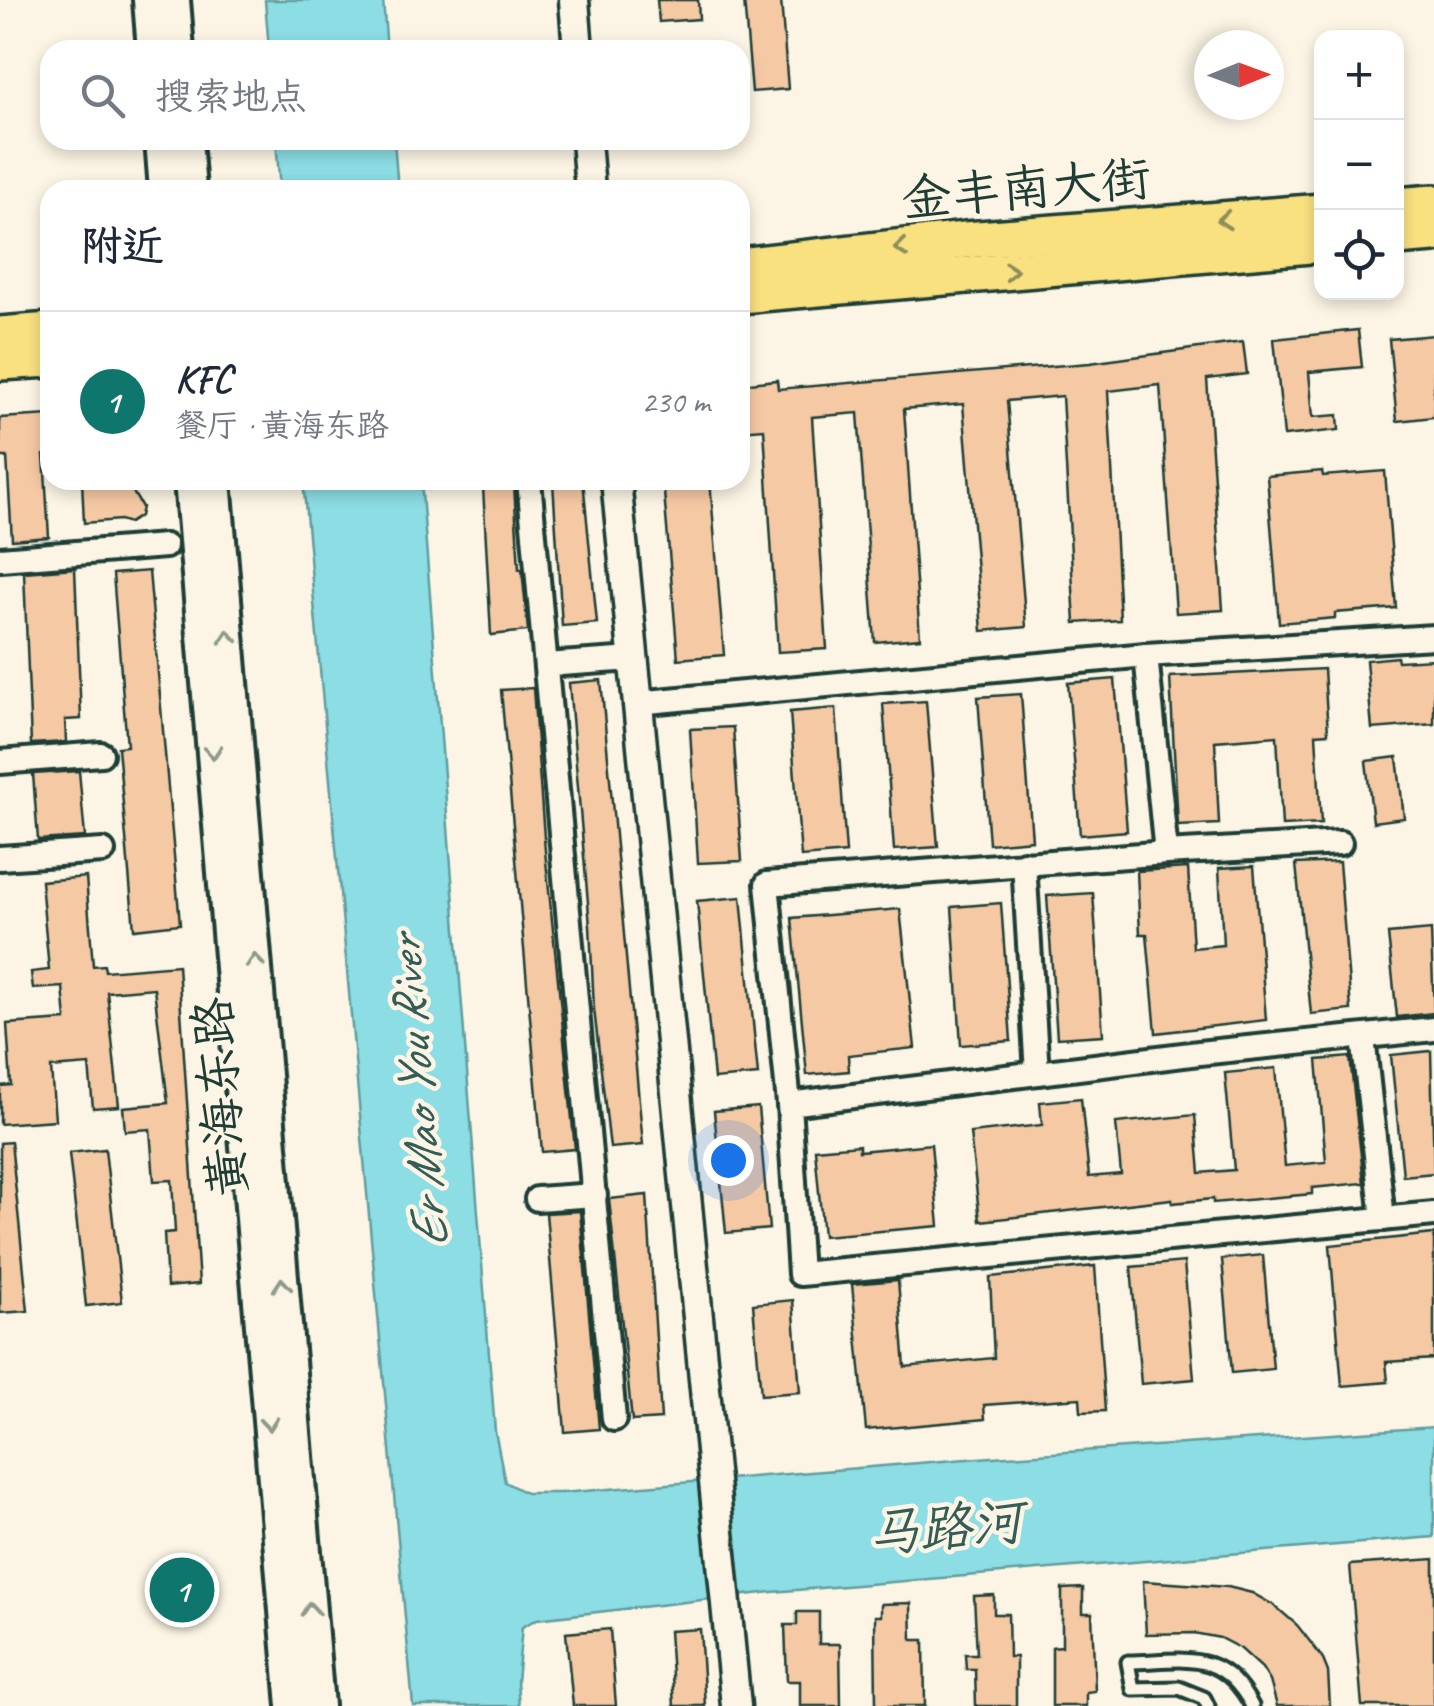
<!DOCTYPE html>
<html lang="zh">
<meta charset="utf-8">
<style>
:root{--surface:#fff;--page:#f2f2f3;--text:#1f2937;--muted:#747a83;--line:#e0e1e3;--accent:#0f766e}
body{margin:0;font-family:Caveat,"LXGW WenKai TC",sans-serif;background:var(--page);color:var(--text)}
.controls{position:absolute;right:30px;top:30px;display:grid;overflow:hidden;border-radius:20px;box-shadow:0 5px 15px #0003}
.controls button{width:90px;height:90px;display:grid;place-items:center;padding:0;border:0;border-bottom:2px solid var(--line);background:var(--surface);color:var(--text);font:50px sans-serif}
.compass{position:absolute;left:1194px;top:30px;width:90px;height:90px;border-radius:50%;background:var(--surface);box-shadow:0 5px 15px #0003;rotate:89deg}
.you{position:absolute;left:728px;top:1160px;width:35px;height:35px;margin:-25px;border:8px solid #fff;border-radius:50%;background:#1a73e8;box-shadow:0 0 0 15px #1a73e833}
.badge{display:grid;place-items:center;width:65px;height:65px;border-radius:50%;background:var(--accent);color:#fff;font-size:32px;font-weight:700}
.pin{position:absolute;translate:-50% -50%;border:5px solid #fff;box-shadow:0 2px 10px #0006}
.list{margin:0;padding:0;list-style:none}
h2{display:flex;justify-content:space-between;align-items:center;height:130px;margin:0;padding:0 40px;font-size:42px}
h2 small{font-size:32px;font-weight:400;color:var(--muted)}
.list li{display:grid;grid-template-columns:65px 1fr auto;gap:30px;align-items:center;box-sizing:border-box;height:180px;padding:0 40px;border-top:2px solid var(--line)}
.list b{display:block;font-size:38px;white-space:nowrap}
.list p{margin:0;font-size:32px;white-space:nowrap;color:var(--muted)}
.list em{font-size:32px;font-style:normal;color:var(--muted)}
.icon{flex:none;width:55px;height:55px;fill:none;stroke:currentColor;stroke-width:2;stroke-linecap:round;stroke-linejoin:round}
.map{position:relative;flex:none;width:1434px;height:1706px;overflow:hidden}
.search{position:absolute;background:var(--surface);box-shadow:0 5px 15px #0003;left:40px;top:40px;width:710px;height:110px;display:flex;align-items:center;gap:25px;box-sizing:border-box;padding:0 35px;border-radius:30px;color:var(--muted);font-size:38px}
.panel{position:absolute;background:var(--surface);box-shadow:0 5px 15px #0003;left:40px;top:180px;width:710px;height:310px;border-radius:30px}
.map>svg:first-child{display:block}
</style>
<div class="map">
<svg width="1434" height="1706" viewBox="0 0 1434 1706">
<rect width="100%" height="100%" fill="#fcf5e5"/>
<filter id="ink" filterUnits="userSpaceOnUse"><feTurbulence type="fractalNoise" baseFrequency=".01" numOctaves="2"/><feDisplacementMap in="SourceGraphic" scale="20" xChannelSelector="R" yChannelSelector="G"/><feConvolveMatrix kernelMatrix="1 2 1 2 8 2 1 2 1" color-interpolation-filters="sRGB"/></filter>
<g filter="url(#ink)">
<!-- water -->
<g fill="#8cdde4" stroke="#609d9e" stroke-width="2.5">
<polygon points="265,0 383,0 387,50 269,50"/>
<polygon points="276,140 394,140 398,190 280,190"/>
<polygon points="303,480 421,480 495,1431 505,1482 526,1493 561,1493 978,1458 1434,1427 1434,1537 772,1592 537,1619 522,1627 517,1682 519,1706 413,1706"/>
</g>
<!-- building -->
<g fill="#f6c9a5" stroke="#1f3d34" stroke-width="2.5">
<polygon points="657,0 698,0 699,19 659,22"/>
<polygon points="744,0 781,0 788,89 752,92"/>
<polygon points="1358,330 1362,367 1309,372 1313,417 1338,415 1339,430 1284,436 1274,339"/>
<polygon points="1434,335 1434,417 1397,421 1389,339"/>
<polygon points="1243,342 1247,374 1207,379 1223,610 1176,613 1160,385 1108,391 1120,620 1075,623 1062,396 1007,401 1026,627 982,631 963,404 904,409 920,638 875,642 858,413 812,417 827,649 778,652 764,429 740,431 740,384 777,380 778,389 1090,363"/>
<polygon points="50,415 50,454 44,455 49,537 12,540 7,457 0,457 0,418"/>
<polygon points="1322,471 1323,476 1385,471 1396,608 1335,613 1335,618 1279,623 1267,476"/>
<polygon points="82,480 133,480 134,494 142,507 140,516 129,523 120,520 84,523"/>
<polygon points="574,480 583,480 597,623 562,626 553,482"/>
<polygon points="663,480 710,480 724,655 678,659"/>
<polygon points="514,485 519,569 522,569 528,631 491,635 483,487"/>
<polygon points="75,568 81,719 65,720 66,742 31,744 24,572"/>
<polygon points="149,571 180,924 134,929 118,747 127,746 113,574"/>
<polygon points="1397,657 1398,661 1434,659 1434,724 1372,729 1366,660"/>
<polygon points="1324,669 1328,733 1316,734 1321,824 1282,826 1277,736 1215,741 1219,824 1178,826 1170,677"/>
<polygon points="1115,679 1127,831 1080,835 1068,683"/>
<polygon points="601,680 643,1145 610,1148 594,1009 590,926 569,683"/>
<polygon points="533,688 545,851 575,1149 542,1152 501,690"/>
<polygon points="1021,694 1032,840 989,844 978,697"/>
<polygon points="926,701 938,847 894,850 883,704"/>
<polygon points="836,708 846,853 801,857 790,712"/>
<polygon points="733,727 742,861 698,863 690,729"/>
<polygon points="1397,757 1404,818 1373,822 1366,761"/>
<polygon points="79,771 85,837 38,840 33,774"/>
<polygon points="1339,862 1351,1010 1311,1014 1296,864"/>
<polygon points="1254,866 1266,1020 1156,1033 1147,934 1140,934 1137,871 1188,868 1193,948 1223,945 1219,868"/>
<polygon points="86,877 93,966 104,965 105,971 178,965 199,1284 167,1287 164,1233 175,1232 172,1180 154,1181 150,1129 125,1131 123,1107 168,1103 154,988 107,992 119,1106 93,1108 89,1065 51,1068 55,1120 0,1124 0,1086 11,1085 7,1024 66,1020 63,987 33,989 31,972 49,970 41,881"/>
<polygon points="1093,893 1103,1035 1057,1038 1047,896"/>
<polygon points="741,897 758,1075 714,1079 697,901"/>
<polygon points="1001,903 1011,1041 961,1045 952,907"/>
<polygon points="900,909 915,1048 848,1055 849,1071 807,1075 792,918"/>
<polygon points="1431,930 1434,1013 1397,1017 1388,934"/>
<polygon points="1431,1051 1434,1173 1403,1176 1391,1055"/>
<polygon points="1350,1057 1364,1183 1312,1188 1312,1194 1213,1203 1213,1199 1172,1203 1172,1199 980,1221 970,1133 1042,1125 1040,1102 1081,1098 1089,1177 1121,1174 1116,1123 1195,1115 1200,1173 1234,1170 1225,1073 1276,1068 1285,1166 1326,1162 1317,1060"/>
<polygon points="758,1107 769,1229 726,1233 714,1111"/>
<polygon points="11,1142 28,1311 0,1313 0,1143"/>
<polygon points="931,1144 939,1226 823,1236 815,1149 859,1145 859,1151"/>
<polygon points="105,1149 122,1302 86,1306 69,1153"/>
<polygon points="647,1195 661,1419 632,1421 609,1199"/>
<polygon points="580,1211 599,1429 565,1432 546,1213"/>
<polygon points="1434,1234 1434,1359 1386,1362 1388,1382 1342,1386 1330,1245"/>
<polygon points="1263,1255 1273,1369 1232,1373 1222,1259"/>
<polygon points="1184,1262 1194,1379 1141,1384 1131,1267"/>
<polygon points="1095,1266 1105,1411 1081,1412 1080,1398 984,1405 985,1419 866,1430 852,1284 898,1280 905,1367 994,1358 990,1277"/>
<polygon points="793,1300 800,1392 761,1395 753,1304"/>
<polygon points="1434,1559 1434,1706 1362,1706 1350,1565"/>
<polygon points="1143,1581 1228,1587 1252,1593 1275,1606 1297,1625 1322,1657 1328,1672 1330,1706 1277,1706 1270,1681 1262,1668 1241,1649 1220,1638 1194,1633 1146,1634"/>
<polygon points="1083,1588 1083,1613 1092,1613 1095,1691 1086,1692 1086,1706 1052,1706 1052,1647 1062,1646 1062,1589"/>
<polygon points="994,1595 994,1614 1008,1614 1009,1657 1016,1657 1016,1706 976,1706 975,1669 966,1669 965,1654 977,1654 974,1596"/>
<polygon points="911,1603 912,1640 924,1640 925,1706 876,1706 875,1616 881,1616 881,1604"/>
<polygon points="797,1612 819,1612 819,1644 840,1644 841,1706 800,1706 800,1681 787,1681 785,1625 797,1625"/>
<polygon points="610,1629 616,1706 573,1706 566,1633"/>
<polygon points="700,1629 705,1706 674,1706 669,1631"/>
</g>
<g fill="none" stroke-linecap="round" stroke-linejoin="round">
<defs>
<path id="service" d="M1208,1706L1204,1698L1179,1688L1133,1689L1128,1662C1185,1661 1221,1648 1252,1706"/>
<g id="minor">
<polyline points="529,480 614,1419"/>
<polyline points="0,559 165,546"/>
<polyline points="1146,655 1166,853"/>
<polyline points="546,665 633,659"/>
<polyline points="637,703 1146,655 1434,637"/>
<polyline points="0,762 101,754"/>
<polyline points="1340,843 1166,853 767,884 789,1104 800,1274 1434,1214"/>
<polyline points="0,858 103,851"/>
<polyline points="1024,863 1037,1073"/>
<polyline points="1363,1037 1383,1219"/>
<polyline points="789,1104 1199,1053 1434,1029"/>
<polyline points="537,1199 595,1195"/>
</g>
<g id="tertiary">
<polyline points="574,0 578,50"/>
<polyline points="586,140 590,190"/>
<polyline points="616,480 736,1706"/>
</g>
<g id="secondary">
<polyline points="149,0 153,50"/>
<polyline points="174,0 178,50"/>
<polyline points="161,140 165,190"/>
<polyline points="186,140 190,190"/>
<polyline points="190,480 293,1706"/>
<polyline points="215,480 318,1706"/>
</g>
<g id="primary">
<polyline points="1396,206 1434,203"/>
<polyline points="1396,237 1434,234"/>
<polyline points="740,266 965,240 1322,212"/>
<polyline points="740,295 1322,244"/>
<polyline points="0,335 50,331"/>
<polyline points="0,362 50,359"/>
</g>
</defs>
<!-- service casing -->
<use href="#service" stroke="#1f3d34" stroke-width="19"/>
<!-- minor casing -->
<use href="#minor" stroke="#1f3d34" stroke-width="30"/>
<!-- tertiary casing -->
<use href="#tertiary" stroke="#1f3d34" stroke-width="35"/>
<!-- secondary casing -->
<use href="#secondary" stroke="#1f3d34" stroke-width="38"/>
<!-- primary casing -->
<use href="#primary" stroke="#1f3d34" stroke-width="42"/>
<!-- service -->
<use href="#service" stroke="#fcf5e5" stroke-width="11"/>
<!-- minor -->
<use href="#minor" stroke="#fcf5e5" stroke-width="22"/>
<!-- tertiary -->
<use href="#tertiary" stroke="#fcf5e5" stroke-width="28"/>
<!-- secondary -->
<use href="#secondary" stroke="#fcf5e5" stroke-width="30"/>
<!-- primary -->
<use href="#primary" stroke="#fae180" stroke-width="35"/>
</g>
<!-- one-way arrows -->
<defs><path id="oneway-chevron" d="M-2-3.5L2.5 0L-2 3.5" fill="none" stroke-width="1.6" stroke-linecap="round" stroke-linejoin="round" transform="scale(2.5)"/></defs>
<g stroke="#8c8f5a">
<use href="#oneway-chevron" transform="translate(1224 220) rotate(175)"/>
<use href="#oneway-chevron" transform="translate(901 248) rotate(174)"/>
<use href="#oneway-chevron" transform="translate(1011 271) rotate(-5)"/>
</g>
<g stroke="#8e998c">
<use href="#oneway-chevron" transform="translate(228 637) rotate(-95)"/>
<use href="#oneway-chevron" transform="translate(213 752) rotate(85)"/>
<use href="#oneway-chevron" transform="translate(255 961) rotate(-95)"/>
<use href="#oneway-chevron" transform="translate(282 1285) rotate(-95)"/>
<use href="#oneway-chevron" transform="translate(269 1424) rotate(85)"/>
<use href="#oneway-chevron" transform="translate(310 1609) rotate(-95)"/>
</g>
</g>
<g text-anchor="middle" stroke-width="9" stroke-linejoin="round" paint-order="stroke">
<!-- street labels -->
<g font-size="50" fill="#1f3d34" stroke="#fcf5e5">
<text transform="translate(1026 187) rotate(-5)" y="18">金丰南大街</text>
<text transform="translate(219 1097) rotate(-95)" y="18">黄海东路</text>
</g>
<!-- water labels -->
<g font-size="52" font-style="italic" fill="#355d57" stroke="#fcf5e5">
<text transform="translate(416 1093) rotate(-95)" y="18">Er Mao You River</text>
<text transform="translate(945 1527) rotate(-5)" y="18">马路河</text>
</g>
</g>
</svg>
<div class="controls">
<button>+</button>
<button>−</button>
<button><svg class="icon" aria-label="locate" viewBox="0 0 24 24"><circle cx="12" cy="12" r="6"/><path d="M12 2v4M12 18v4M2 12h4M18 12h4"/></svg></button>
</div>
<svg class="compass" viewBox="-18 -18 36 36"><path d="M0-13l5 13h-10z" fill="#e53935"/><path d="M0 13l5-13h-10z" fill="#747a83"/></svg>
<div class="you"></div>
<div class="pin badge" style="left:182px;top:1590px">1</div>
<div class="search"><svg class="icon" aria-label="search" viewBox="0 0 24 24"><circle cx="10" cy="10" r="6"/><path d="M15 15l6 6"/></svg>搜索地点</div>
<section class="panel">
<h2>附近<small></small></h2>
<ul class="list">
<li><span class="badge">1</span><div><b>KFC</b><p>餐厅 · 黄海东路</p></div><em>230 m</em></li>
</ul>
</section>
</div>
